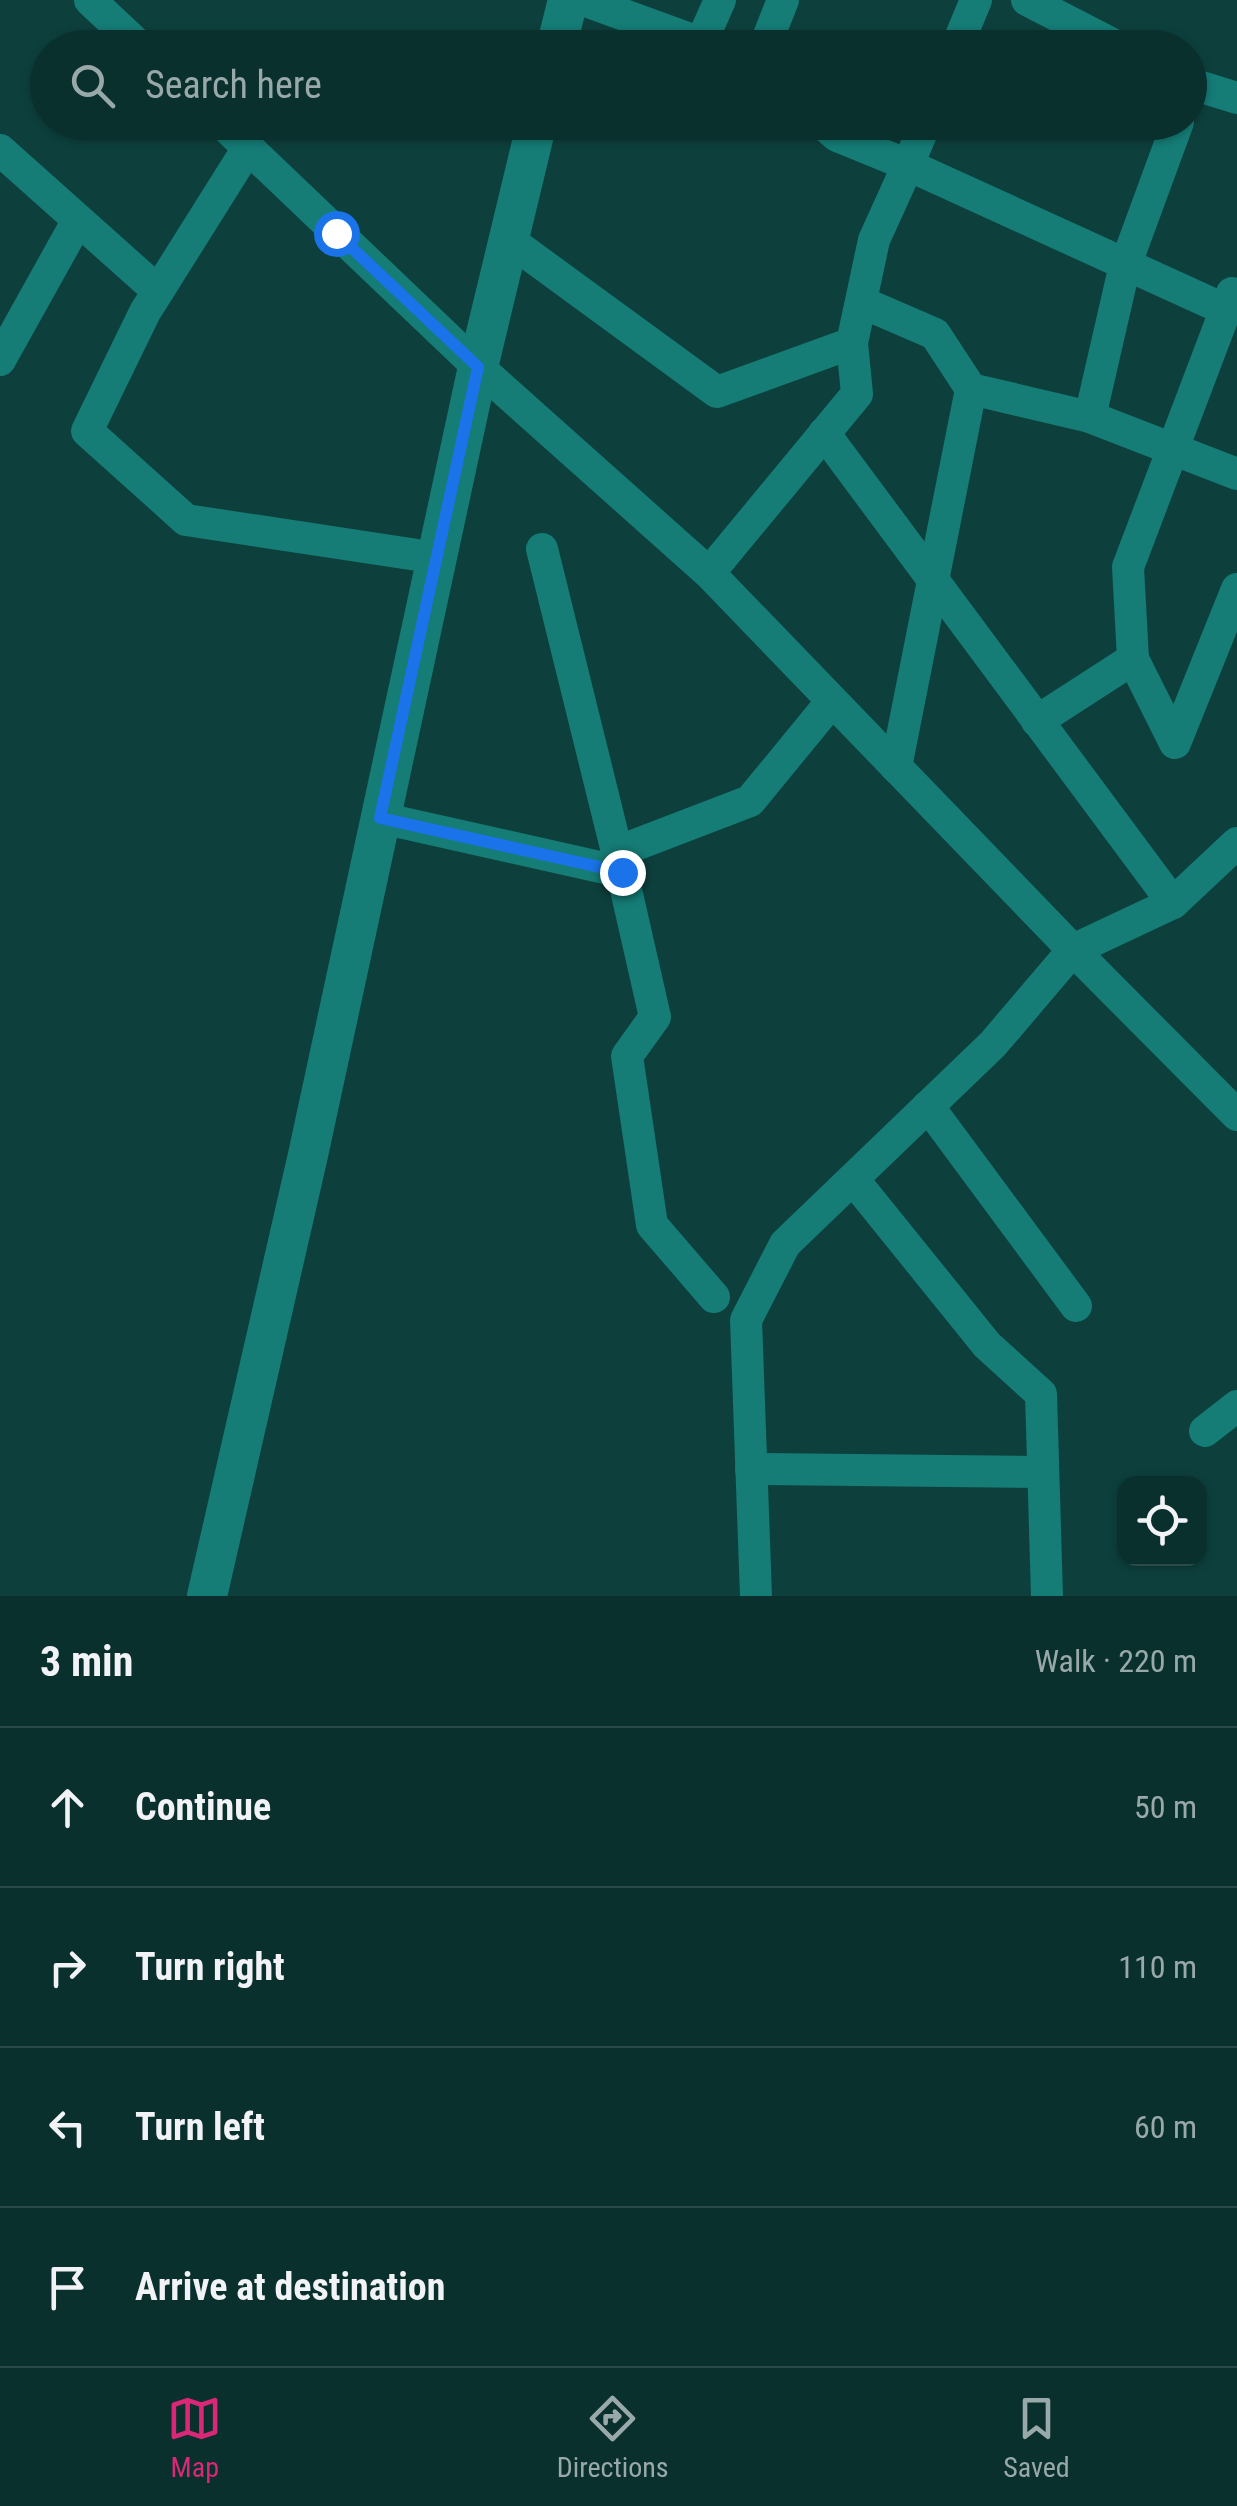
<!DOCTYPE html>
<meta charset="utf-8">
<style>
:root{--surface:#0a302e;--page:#183c3a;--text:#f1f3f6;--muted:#99a9aa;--line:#2a4b4a;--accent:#db2777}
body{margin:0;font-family:"Roboto Condensed",sans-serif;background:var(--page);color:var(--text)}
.controls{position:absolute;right:30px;bottom:30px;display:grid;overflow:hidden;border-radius:20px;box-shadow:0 2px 8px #0004}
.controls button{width:90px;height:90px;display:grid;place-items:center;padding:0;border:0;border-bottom:2px solid var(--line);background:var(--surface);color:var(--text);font:50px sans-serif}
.stop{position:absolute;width:30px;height:30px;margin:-22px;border:8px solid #1a73e8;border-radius:50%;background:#fff}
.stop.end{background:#1a73e8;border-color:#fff;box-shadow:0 2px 10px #0008}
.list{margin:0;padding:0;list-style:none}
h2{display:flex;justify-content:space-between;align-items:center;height:130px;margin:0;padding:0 40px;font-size:42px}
h2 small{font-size:32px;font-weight:400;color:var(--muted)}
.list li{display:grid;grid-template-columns:65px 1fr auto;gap:30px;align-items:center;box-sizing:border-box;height:160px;padding:0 40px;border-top:2px solid var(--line)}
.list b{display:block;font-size:38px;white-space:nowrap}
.list em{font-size:32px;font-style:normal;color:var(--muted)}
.icon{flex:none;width:55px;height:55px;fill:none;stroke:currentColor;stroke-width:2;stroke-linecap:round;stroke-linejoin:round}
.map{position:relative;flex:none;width:1237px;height:1596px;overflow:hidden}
.search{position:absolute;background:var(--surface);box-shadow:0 2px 8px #0004;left:30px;right:30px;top:30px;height:110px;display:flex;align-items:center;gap:25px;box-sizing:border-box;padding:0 35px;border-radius:55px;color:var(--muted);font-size:38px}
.sheet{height:770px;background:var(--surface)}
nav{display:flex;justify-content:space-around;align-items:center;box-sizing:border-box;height:140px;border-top:2px solid var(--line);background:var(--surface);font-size:28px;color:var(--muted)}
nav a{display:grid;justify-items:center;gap:5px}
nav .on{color:var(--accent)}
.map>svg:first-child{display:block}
</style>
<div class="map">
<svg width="1237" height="1596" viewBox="0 0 1237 1596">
<rect width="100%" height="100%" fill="#0d403d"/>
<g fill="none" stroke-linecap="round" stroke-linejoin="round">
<!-- minor -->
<g stroke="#157c76" stroke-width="32">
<polyline points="90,0 141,48"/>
<polyline points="583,0 701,43 720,0"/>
<polyline points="1027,0 1120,48"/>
<polyline points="764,48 783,0"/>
<polyline points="956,48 976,0"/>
<polyline points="1190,90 1192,84 1237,98"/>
<polyline points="221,122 478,367 709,573 1073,950 1173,903 824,433"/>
<polyline points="821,122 837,136 908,165 926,122"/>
<polyline points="248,148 145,312 87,431 186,520 437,558"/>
<polyline points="0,150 158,291"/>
<polyline points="509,240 717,392 852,343 874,240 908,165 1226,310"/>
<polyline points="861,302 935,334 971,389 896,767"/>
<polyline points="0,360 78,220"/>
<polyline points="971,389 1090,417 1124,269 1178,122"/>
<polyline points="1090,417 1237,474"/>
<polyline points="709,573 857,394 852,343"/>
<polyline points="1133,659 1128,567 1232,293"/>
<polyline points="1037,721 1133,659 1175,743 1237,589"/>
<polyline points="381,818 622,872 542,549"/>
<polyline points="617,852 750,801 832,701"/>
<polyline points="622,872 655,1017 627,1056 652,1225 714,1297"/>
<polyline points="1173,903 1237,843"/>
<polyline points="928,1106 1076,1306"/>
<polyline points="853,1179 987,1345 1041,1394 1047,1596"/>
<polyline points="1205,1431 1237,1406"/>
<polyline points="751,1469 1043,1472"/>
<polyline points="756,1596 746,1320 785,1244 993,1044 1073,950 1237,1115"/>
</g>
<!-- tertiary -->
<g stroke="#157c76" stroke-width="40">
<polyline points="556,48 568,0"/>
<polyline points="207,1596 308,1155 478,367 537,122"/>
</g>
</g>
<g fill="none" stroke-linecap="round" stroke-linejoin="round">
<!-- route -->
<polyline stroke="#1a73e8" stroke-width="12" points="336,233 478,367 380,818 622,872"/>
</g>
</svg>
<div class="controls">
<button><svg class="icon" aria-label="locate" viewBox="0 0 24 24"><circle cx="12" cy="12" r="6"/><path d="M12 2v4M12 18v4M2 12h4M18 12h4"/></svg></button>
</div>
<div class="stop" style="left:336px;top:233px"></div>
<div class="stop end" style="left:622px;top:872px"></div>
<div class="search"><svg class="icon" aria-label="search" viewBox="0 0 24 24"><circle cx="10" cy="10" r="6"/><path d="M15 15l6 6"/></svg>Search here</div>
</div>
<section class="sheet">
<h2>3 min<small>Walk · 220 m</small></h2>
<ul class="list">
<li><svg class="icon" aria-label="ahead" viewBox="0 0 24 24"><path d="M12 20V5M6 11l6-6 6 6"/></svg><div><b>Continue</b></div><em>50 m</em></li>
<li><svg class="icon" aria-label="right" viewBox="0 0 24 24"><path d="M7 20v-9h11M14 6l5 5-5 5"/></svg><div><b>Turn right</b></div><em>110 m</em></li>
<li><svg class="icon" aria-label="left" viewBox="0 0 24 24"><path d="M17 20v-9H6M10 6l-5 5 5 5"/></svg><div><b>Turn left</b></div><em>60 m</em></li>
<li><svg class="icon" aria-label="arrive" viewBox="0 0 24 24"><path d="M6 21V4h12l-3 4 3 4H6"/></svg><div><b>Arrive at destination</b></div></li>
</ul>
</section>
<nav>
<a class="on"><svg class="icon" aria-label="map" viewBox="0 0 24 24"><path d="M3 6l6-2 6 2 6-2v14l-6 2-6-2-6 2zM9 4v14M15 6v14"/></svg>Map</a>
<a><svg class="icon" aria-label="directions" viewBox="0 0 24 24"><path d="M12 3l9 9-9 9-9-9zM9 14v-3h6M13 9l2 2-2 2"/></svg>Directions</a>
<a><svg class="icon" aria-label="saved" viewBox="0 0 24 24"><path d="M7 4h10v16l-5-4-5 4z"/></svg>Saved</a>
</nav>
